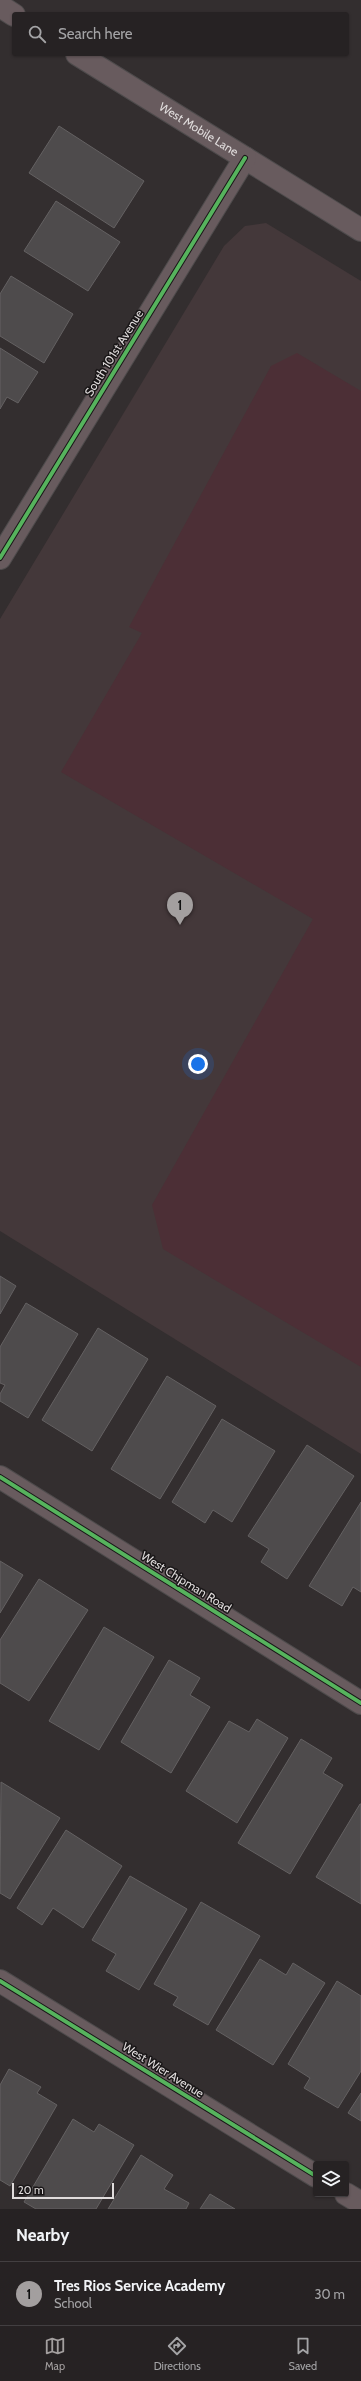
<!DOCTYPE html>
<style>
:root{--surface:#262223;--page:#322f30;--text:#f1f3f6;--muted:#a4a4a6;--line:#423f41;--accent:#a39f9f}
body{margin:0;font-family:Cabin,sans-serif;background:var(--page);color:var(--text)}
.controls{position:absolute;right:12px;bottom:12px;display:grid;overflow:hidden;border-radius:4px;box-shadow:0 1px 3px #0004}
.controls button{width:36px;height:36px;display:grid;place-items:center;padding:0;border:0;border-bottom:1px solid var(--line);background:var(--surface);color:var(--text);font:20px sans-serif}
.scale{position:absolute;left:12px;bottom:10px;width:102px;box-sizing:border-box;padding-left:4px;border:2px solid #e0dcdc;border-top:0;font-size:11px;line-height:14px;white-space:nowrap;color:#e0dcdc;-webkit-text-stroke:3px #191617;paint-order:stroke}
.you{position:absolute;left:198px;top:1064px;width:14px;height:14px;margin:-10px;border:3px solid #fff;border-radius:50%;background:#1a73e8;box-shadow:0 0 0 6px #1a73e833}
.badge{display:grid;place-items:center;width:26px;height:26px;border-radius:50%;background:var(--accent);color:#111;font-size:13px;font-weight:700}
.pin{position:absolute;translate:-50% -33px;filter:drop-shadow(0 1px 2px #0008)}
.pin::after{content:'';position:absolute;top:21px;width:14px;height:12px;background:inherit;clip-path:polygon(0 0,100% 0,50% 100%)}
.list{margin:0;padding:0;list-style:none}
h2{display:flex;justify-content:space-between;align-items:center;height:52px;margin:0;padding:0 16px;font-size:17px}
h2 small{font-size:13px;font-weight:400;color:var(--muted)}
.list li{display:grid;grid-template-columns:26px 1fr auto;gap:12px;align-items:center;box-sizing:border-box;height:64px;padding:0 16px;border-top:1px solid var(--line)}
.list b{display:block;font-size:15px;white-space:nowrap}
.list p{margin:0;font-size:13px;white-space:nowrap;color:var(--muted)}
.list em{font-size:13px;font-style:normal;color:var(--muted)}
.icon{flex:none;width:22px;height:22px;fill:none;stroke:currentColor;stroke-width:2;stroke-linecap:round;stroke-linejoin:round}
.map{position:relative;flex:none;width:361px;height:2209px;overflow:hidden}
.search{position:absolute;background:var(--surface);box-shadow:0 1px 3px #0004;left:12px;right:12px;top:12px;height:44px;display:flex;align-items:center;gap:10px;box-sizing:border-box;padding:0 14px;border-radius:4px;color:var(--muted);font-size:15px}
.sheet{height:116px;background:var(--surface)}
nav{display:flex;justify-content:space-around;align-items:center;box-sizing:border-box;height:56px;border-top:1px solid var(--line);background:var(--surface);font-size:11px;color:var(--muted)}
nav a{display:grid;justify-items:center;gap:2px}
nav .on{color:var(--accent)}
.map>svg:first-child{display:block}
</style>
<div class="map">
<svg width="361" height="2209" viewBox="0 0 361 2209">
<rect width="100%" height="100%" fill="#332e2f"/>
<!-- built -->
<polygon fill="#44383a" points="266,223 361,281 361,1454 0,1231 0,619 224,246 245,226"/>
<!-- green -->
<polygon fill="#4c2f36" points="297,353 361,391 361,1367 163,1249 152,1205 313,919 61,772 142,633 129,627 271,366"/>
<!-- building -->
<g fill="#4e4b4c" stroke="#646162">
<polygon points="59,126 144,181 114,228 29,173"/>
<polygon points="56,201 120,242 88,291 24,251"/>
<polygon points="11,276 73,314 44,363 0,336 0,294"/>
<polygon points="0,348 38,372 18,403 7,397 0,409"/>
<polygon points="0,1276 16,1286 0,1314"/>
<polygon points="26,1303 78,1334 28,1418 0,1401 0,1394 5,1385 0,1383 0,1347"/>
<polygon points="98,1328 148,1359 92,1451 42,1420"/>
<polygon points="167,1376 216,1406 160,1499 111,1469"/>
<polygon points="222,1419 275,1451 232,1522 213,1510 205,1523 172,1502"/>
<polygon points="307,1445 354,1476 287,1579 261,1562 269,1549 248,1536"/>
<polygon points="361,1502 361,1592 353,1587 342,1606 309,1586"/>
<polygon points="0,1561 23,1575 0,1613"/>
<polygon points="39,1579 88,1610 29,1701 0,1683 0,1640"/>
<polygon points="104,1627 154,1657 99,1750 49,1721"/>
<polygon points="169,1660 200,1678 190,1695 210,1707 171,1773 121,1742"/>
<polygon points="257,1719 288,1738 237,1823 186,1791 229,1721 249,1732"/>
<polygon points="301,1739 332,1758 323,1773 343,1785 290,1874 238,1843"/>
<polygon points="1,1782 60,1818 10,1899 0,1893"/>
<polygon points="360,1804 361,1804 361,1904 316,1877"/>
<polygon points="66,1830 122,1866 83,1928 53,1908 42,1925 17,1908"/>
<polygon points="130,1876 187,1909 139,1990 106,1971 116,1954 92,1940"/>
<polygon points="201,1902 260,1936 208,2025 173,2005 178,1997 154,1984"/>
<polygon points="260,1959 286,1975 293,1963 325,1983 273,2065 216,2030"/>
<polygon points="337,1981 361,1996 361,2071 338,2108 304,2088 310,2078 288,2064"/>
<polygon points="9,2069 41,2087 37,2093 57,2105 10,2186 0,2180 0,2085"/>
<polygon points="361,2093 361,2121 348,2113"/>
<polygon points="73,2119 94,2132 99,2124 134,2145 96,2209 36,2209 24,2202"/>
<polygon points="141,2155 173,2175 164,2189 189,2203 186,2209 108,2209"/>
<polygon points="210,2194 235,2209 200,2209"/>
</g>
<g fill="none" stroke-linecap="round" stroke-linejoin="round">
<defs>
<g id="minor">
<polyline points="0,6 14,15"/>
<path id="s1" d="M77,54L361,230"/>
<polyline points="0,558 245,158"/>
<polyline points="0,1477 361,1703"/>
<polyline points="0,1981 316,2176"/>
<polyline points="346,2194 361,2203"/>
</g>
</defs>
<!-- minor casing -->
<use href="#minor" stroke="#4e4b4c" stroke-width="24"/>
<!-- minor -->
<use href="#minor" stroke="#685b5e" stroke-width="22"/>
<defs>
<g id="cycleway">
<polyline points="0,558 245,158"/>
<polyline points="0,1477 361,1703"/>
<polyline points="0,1981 316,2176"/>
</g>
</defs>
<!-- cycleway casing -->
<use href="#cycleway" stroke="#191617" stroke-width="6"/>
<!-- cycleway -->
<use href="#cycleway" stroke="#56b35d" stroke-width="4"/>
</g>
<g text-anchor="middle" stroke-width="3" stroke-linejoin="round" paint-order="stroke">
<!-- street labels -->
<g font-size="12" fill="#e0dcdc" stroke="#191617">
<text dy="4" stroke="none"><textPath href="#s1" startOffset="143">West Mobile Lane</textPath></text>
<text transform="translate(114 353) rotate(-58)" y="4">South 101st Avenue</text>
<text transform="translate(186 1582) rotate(32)" y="4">West Chipman Road</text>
<text transform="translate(163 2070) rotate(32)" y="4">West Wier Avenue</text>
</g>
</g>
</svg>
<div class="controls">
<button><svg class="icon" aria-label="layers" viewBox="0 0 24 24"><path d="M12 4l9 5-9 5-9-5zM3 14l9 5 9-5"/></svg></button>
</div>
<div class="scale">20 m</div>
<div class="you"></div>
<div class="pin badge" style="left:180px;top:925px">1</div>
<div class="search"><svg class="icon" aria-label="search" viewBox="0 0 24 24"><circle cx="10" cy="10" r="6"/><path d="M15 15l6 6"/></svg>Search here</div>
</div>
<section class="sheet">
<h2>Nearby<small></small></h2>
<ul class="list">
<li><span class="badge">1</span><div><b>Tres Rios Service Academy</b><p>School</p></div><em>30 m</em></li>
</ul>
</section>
<nav>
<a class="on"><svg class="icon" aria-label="map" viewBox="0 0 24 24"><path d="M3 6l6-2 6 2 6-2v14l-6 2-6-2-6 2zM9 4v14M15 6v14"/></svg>Map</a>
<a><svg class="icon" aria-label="directions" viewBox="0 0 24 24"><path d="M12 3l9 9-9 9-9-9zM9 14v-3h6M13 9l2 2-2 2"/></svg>Directions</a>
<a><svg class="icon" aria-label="saved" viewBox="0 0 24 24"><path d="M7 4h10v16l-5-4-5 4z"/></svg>Saved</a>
</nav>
